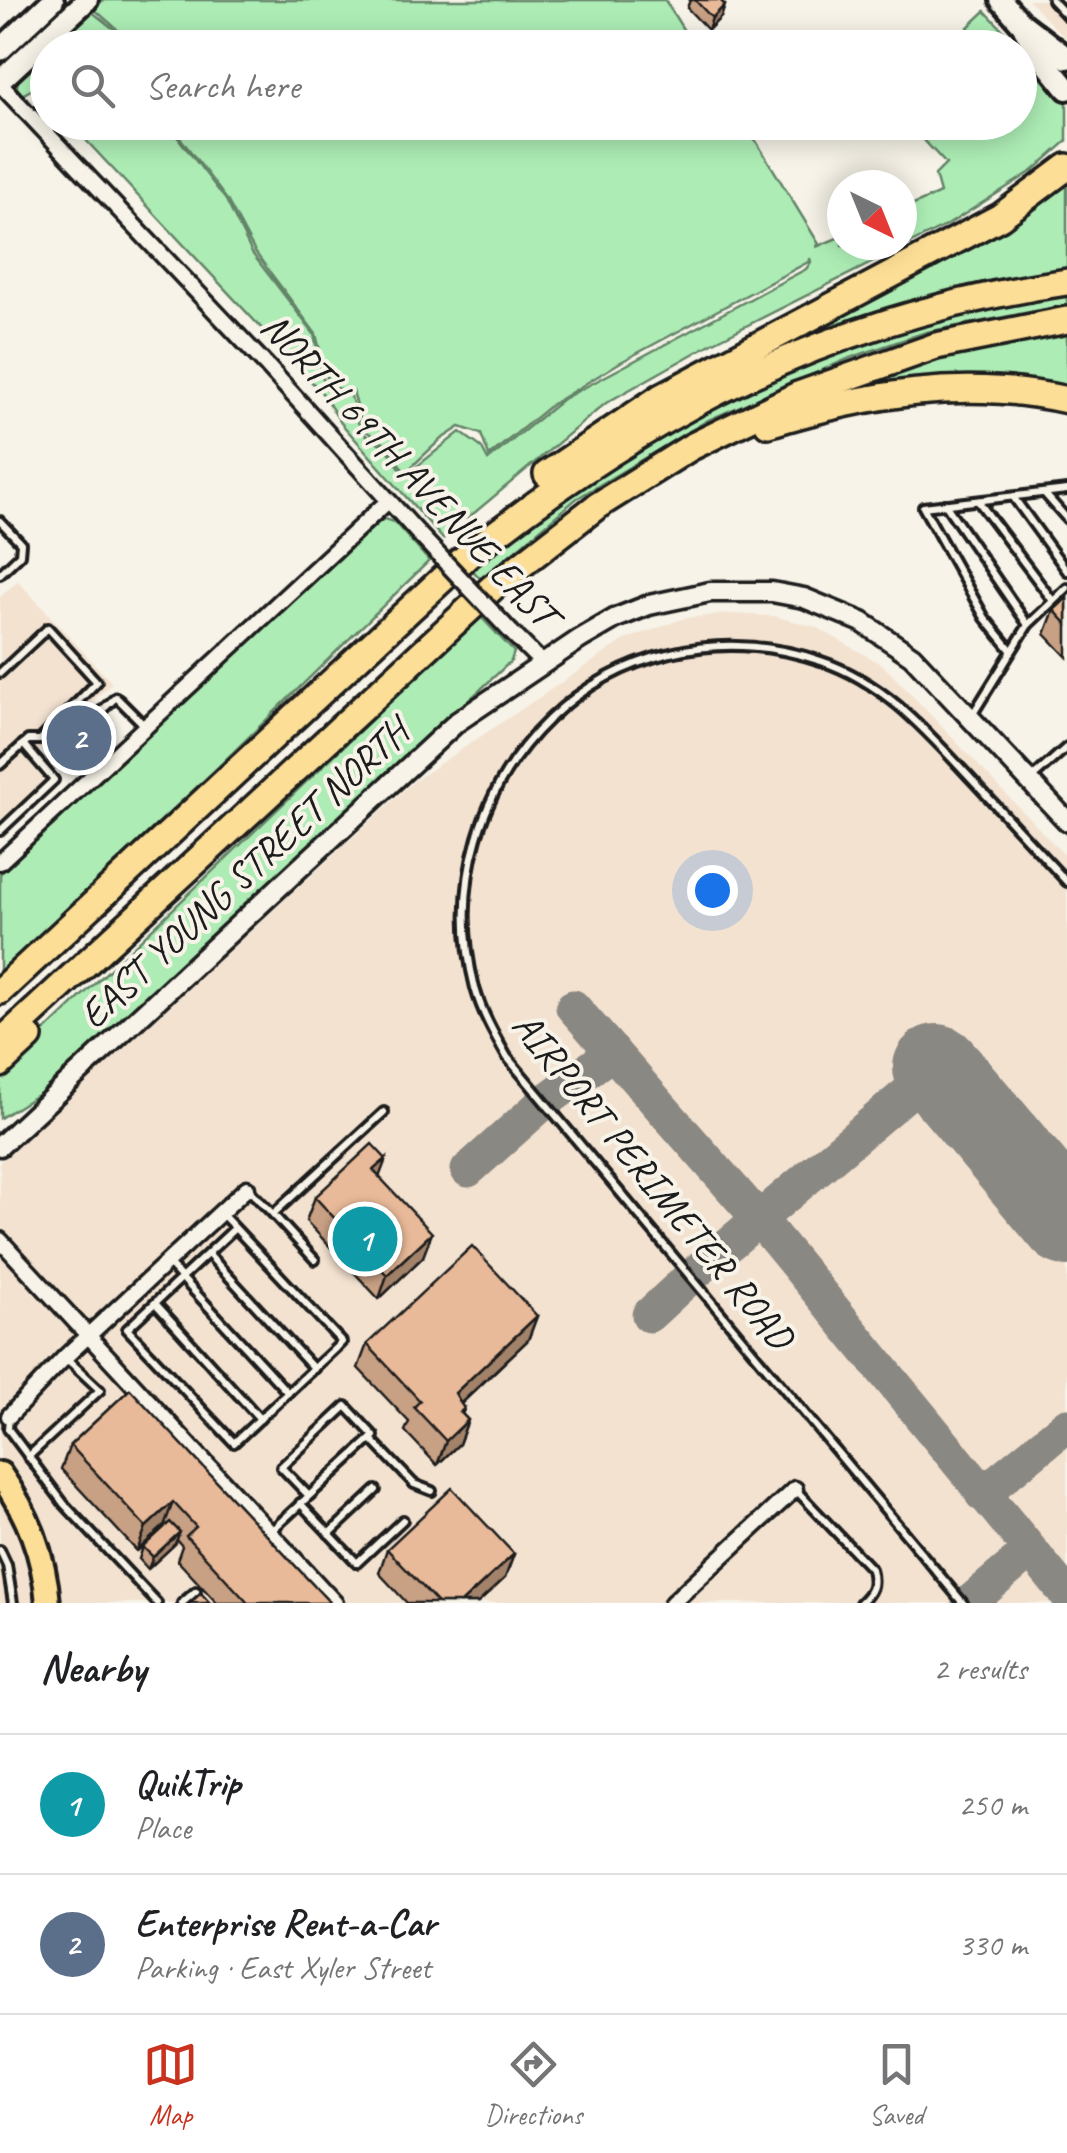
<!DOCTYPE html>
<meta charset="utf-8">
<style>
:root{--surface:#fff;--page:#f2f2f2;--text:#202124;--muted:#757577;--line:#e0e0e0;--accent:#c8321e}
body{margin:0;font-family:Caveat,sans-serif;background:var(--page);color:var(--text)}
.compass{position:absolute;left:827px;top:170px;width:90px;height:90px;border-radius:50%;background:var(--surface);box-shadow:0 5px 25px #0003;rotate:137deg}
.you{position:absolute;left:712px;top:890px;width:35px;height:35px;margin:-25px;border:8px solid #fff;border-radius:50%;background:#1a73e8;box-shadow:0 0 0 15px #1a73e833}
.badge{display:grid;place-items:center;width:65px;height:65px;border-radius:50%;background:var(--accent);color:#fff;font-size:32px;font-weight:700}
.pin{position:absolute;translate:-50% -50%;border:5px solid #fff;box-shadow:0 2px 10px #0006}
.list{margin:0;padding:0;list-style:none}
h2{display:flex;justify-content:space-between;align-items:center;height:130px;margin:0;padding:0 40px;font-size:42px}
h2 small{font-size:32px;font-weight:400;color:var(--muted)}
.list li{display:grid;grid-template-columns:65px 1fr auto;gap:30px;align-items:center;box-sizing:border-box;height:140px;padding:0 40px;border-top:2px solid var(--line)}
.list b{display:block;font-size:38px;white-space:nowrap}
.list p{margin:0;font-size:32px;white-space:nowrap;color:var(--muted)}
.list em{font-size:32px;font-style:normal;color:var(--muted)}
.icon{flex:none;width:55px;height:55px;fill:none;stroke:currentColor;stroke-width:2;stroke-linecap:round;stroke-linejoin:round}
.map{position:relative;flex:none;width:1067px;height:1603px;overflow:hidden}
.search{position:absolute;background:var(--surface);box-shadow:0 5px 25px #0003;left:30px;right:30px;top:30px;height:110px;display:flex;align-items:center;gap:25px;box-sizing:border-box;padding:0 35px;border-radius:55px;color:var(--muted);font-size:38px}
.sheet{height:410px;background:var(--surface)}
nav{display:flex;justify-content:space-around;align-items:center;box-sizing:border-box;height:140px;border-top:2px solid var(--line);background:var(--surface);font-size:28px;color:var(--muted)}
nav a{display:grid;justify-items:center;gap:5px}
nav .on{color:var(--accent)}
.map>svg:first-child{display:block}
</style>
<div class="map">
<svg width="1067" height="1603" viewBox="0 0 1067 1603">
<rect width="100%" height="100%" fill="#f7f3e8"/>
<filter id="ink" filterUnits="userSpaceOnUse"><feTurbulence type="fractalNoise" baseFrequency=".01" numOctaves="2"/><feDisplacementMap in="SourceGraphic" scale="20" xChannelSelector="R" yChannelSelector="G"/><feConvolveMatrix kernelMatrix="1 2 1 2 8 2 1 2 1" color-interpolation-filters="sRGB"/></filter>
<g filter="url(#ink)">
<!-- built -->
<g fill="#f3e2d0">
<polygon points="1029,0 1067,0 1067,39 1054,27"/>
<polygon points="18,581 112,683 37,753 61,779 0,837 0,597"/>
<polygon points="729,614 774,616 816,627 883,665 1067,858 1067,1603 0,1603 0,1162 414,781 625,640 685,618"/>
</g>
<!-- green -->
<g fill="#adedb5" stroke="#648468" stroke-width="2.5">
<polygon points="103,0 665,0 694,47 129,47 117,29 94,9"/>
<polygon points="91,11 115,30 126,47 51,47"/>
<polygon points="985,11 1019,47 1019,48 970,47 978,39 968,27"/>
<polygon points="1020,48 1067,103 1067,141 1034,170 949,224 714,342 606,403 443,539 341,423 322,393 70,123 166,122 169,126 226,200 252,253 314,334 325,388 350,393 361,432 387,448 405,476 460,432 481,447 488,460 563,399 806,269 811,262 810,258 810,261 619,363 551,405 489,456 481,434 460,427 440,440 405,473 388,446 363,429 353,391 329,387 316,334 255,252 227,200 169,123 745,123 819,244 816,247 842,236 842,245 902,245 902,210 940,193 935,175 946,164 908,123 1020,122"/>
<polygon points="47,51 47,98 36,87 22,95 17,88 18,78"/>
<polygon points="1067,175 1067,269 970,285 866,314 780,345"/>
<polygon points="1067,292 1067,305 926,332 850,358 708,420 576,499 481,579 470,568 591,475 756,382 936,318"/>
<polygon points="1067,334 1067,393 862,392 860,385 952,356"/>
<polygon points="384,519 394,522 429,561 214,771 0,972 0,874 369,529"/>
<polygon points="480,616 514,652 511,661 63,1079 0,1118 0,1074"/>
</g>
<g fill="none" stroke-linecap="round" stroke-linejoin="round">
<!-- taxiway -->
<g stroke="#8a8882" stroke-width="35">
<polyline points="573,1007 760,1220 1067,1595"/>
<polyline points="468,1170 543,1103 613,1052"/>
<polyline points="649,1315 689,1278 937,1068"/>
<polyline points="982,1494 1067,1425"/>
<polyline points="969,1603 1030,1551"/>
</g>
<!-- runway -->
<polyline stroke="#8a8882" stroke-width="88" points="937,1068 1067,1222"/>
<defs>
<g id="service">
<polyline points="1052,0 1067,16"/>
<polyline points="1045,494 1067,519"/>
<polyline points="1014,498 1067,571"/>
<polyline points="978,501 1053,601"/>
<polyline points="945,504 1028,625"/>
<polyline points="0,521 21,543 20,555 0,574"/>
<polyline points="1011,650 985,618 923,507 1067,490"/>
<polyline points="0,673 48,628 97,682 40,740 28,740 0,765"/>
<polyline points="971,717 1028,625 1067,588"/>
<polyline points="53,757 116,697 144,725"/>
<polyline points="1031,779 1067,747"/>
<polyline points="0,831 54,780 23,744"/>
<polyline points="247,1188 273,1214"/>
<polyline points="221,1213 342,1342 234,1443 127,1329 235,1228"/>
<polyline points="208,1254 314,1369"/>
<polyline points="315,1260 273,1214 384,1112"/>
<polyline points="168,1263 288,1393"/>
<polyline points="155,1303 260,1419"/>
<polyline points="9,1417 8,1429 64,1504 157,1603"/>
<polyline points="371,1439 414,1484 432,1491"/>
<polyline points="28,1457 100,1390 67,1359"/>
<path d="M796,1490L871,1569C875,1585 872,1592 860,1603"/>
<polyline points="300,1503 357,1563 403,1520"/>
<polyline points="271,1531 309,1496 374,1436 346,1406 281,1467 309,1496"/>
<polyline points="329,1534 376,1490"/>
<polyline points="0,1550 7,1565 13,1603"/>
<polyline points="182,1603 196,1591"/>
<path d="M963,1603L507,1057C494,1034 482,1013 475,988C421,777 612,591 821,661C885,682 929,734 974,782C1005,815 1036,849 1067,882"/>
</g>
<g id="minor">
<polyline points="0,84 268,367 417,532"/>
<polyline points="511,632 543,664"/>
<polyline points="0,862 388,501"/>
<polyline points="0,1240 335,1603"/>
<polyline points="9,1416 65,1357 247,1188"/>
<polyline points="672,1603 795,1489"/>
</g>
<polyline id="tertiary" points="0,1146 457,722 580,639 616,618 649,605 710,592 772,592 804,598 862,622 912,656 1067,821"/>
<g id="secondary">
<polyline points="1001,0 1020,22 1067,58"/>
<polyline points="1024,28 1037,52 1067,89"/>
<polyline points="0,50 53,0"/>
<polyline points="0,81 87,0"/>
</g>
<path id="primary" d="M0,1474C28,1514 44,1554 48,1603"/>
<g id="motorway">
<path d="M768,424C866,394 965,377 1067,400"/>
<polyline points="547,474 661,397 1000,217 1067,167"/>
<path d="M0,991L466,557C650,410 832,316 1067,282"/>
<polyline points="0,1043 493,587 597,506 691,447 798,395 936,346 1067,320"/>
<polyline points="0,1064 29,1037"/>
</g>
</defs>
<!-- service casing -->
<use href="#service" stroke="#1c1c1c" stroke-width="14"/>
<!-- minor casing -->
<use href="#minor" stroke="#1c1c1c" stroke-width="21"/>
<!-- tertiary casing -->
<use href="#tertiary" stroke="#1c1c1c" stroke-width="25"/>
<!-- secondary casing -->
<use href="#secondary" stroke="#1c1c1c" stroke-width="28"/>
<!-- primary casing -->
<use href="#primary" stroke="#1c1c1c" stroke-width="30"/>
<!-- motorway casing -->
<use href="#motorway" stroke="#1c1c1c" stroke-width="32"/>
<!-- service -->
<use href="#service" stroke="#f7f3e8" stroke-width="6"/>
<!-- minor -->
<use href="#minor" stroke="#f7f3e8" stroke-width="14"/>
<!-- tertiary -->
<use href="#tertiary" stroke="#f7f3e8" stroke-width="18"/>
<!-- secondary -->
<use href="#secondary" stroke="#f7f3e8" stroke-width="20"/>
<!-- primary -->
<use href="#primary" stroke="#fcde96" stroke-width="22"/>
<!-- motorway -->
<use href="#motorway" stroke="#fcde96" stroke-width="25"/>
<defs>
<polyline id="minor-bridge" points="417,532 511,632"/>
</defs>
<!-- minor-bridge casing -->
<use href="#minor-bridge" stroke="#1c1c1c" stroke-width="21" stroke-linecap="butt"/>
<!-- minor-bridge -->
<use href="#minor-bridge" stroke="#f7f3e8" stroke-width="14"/>
</g>
<!-- wall -->
<g fill="#c8a084" stroke="#1c1c1c" stroke-width="2.5">
<polygon points="690,0 720,0 725,5 721,17 708,30 687,8"/>
<polygon points="1067,598 1067,657 1045,634 1054,610"/>
<polygon points="379,1177 423,1257 379,1299 306,1221 315,1197"/>
<polygon points="537,1316 528,1340 461,1404 464,1409 462,1414 468,1420 459,1444 437,1465 405,1431 409,1422 358,1368 367,1344"/>
<polygon points="130,1389 330,1603 217,1603 177,1560 182,1546 177,1540 175,1544 148,1569 139,1559 143,1547 165,1527 137,1551 61,1469 70,1445"/>
<polygon points="387,1549 514,1554 505,1578 478,1603 407,1603 379,1573"/>
</g>
<!-- shaded-wall -->
<g fill="#a3826b" stroke="#1c1c1c" stroke-width="2.5">
<polygon points="725,5 721,17 708,30 712,18"/>
<polygon points="386,1159 377,1183 373,1170"/>
<polygon points="432,1233 423,1257 379,1299 387,1275"/>
<polygon points="537,1316 528,1340 446,1417 455,1393"/>
<polygon points="464,1409 455,1433 468,1420 459,1444 437,1465 446,1441 460,1412"/>
<polygon points="173,1502 164,1526 137,1551 146,1527"/>
<polygon points="180,1532 175,1544 148,1569 153,1557"/>
<polygon points="514,1554 505,1578 478,1603 461,1603"/>
</g>
<!-- building -->
<g fill="#e9ba99" stroke="#1c1c1c" stroke-width="2.5">
<polygon points="695,0 720,0 725,5 712,18"/>
<polygon points="1067,598 1067,624 1054,610"/>
<polygon points="372,1144 386,1159 373,1170 432,1233 387,1275 315,1197"/>
<polygon points="472,1246 537,1316 455,1393 464,1409 460,1412 468,1420 446,1441 414,1407 420,1401 367,1344"/>
<polygon points="130,1389 330,1603 248,1603 186,1536 196,1527 173,1502 146,1527 70,1445"/>
<polygon points="452,1488 514,1554 461,1603 438,1603 387,1549"/>
<polygon points="170,1522 180,1532 153,1557 143,1547"/>
<polygon points="201,1593 210,1603 190,1603"/>
</g>
</g>
<g text-anchor="middle" stroke-width="8" stroke-linejoin="round" paint-order="stroke">
<!-- street labels -->
<g font-size="40" fill="#1c1c1c" stroke="#f7f3e8">
<text transform="translate(410 469) rotate(47)" y="14">NORTH 69TH AVENUE EAST</text>
<text transform="translate(243 873) rotate(-43)" y="14">EAST YOUNG STREET NORTH</text>
<text transform="translate(654 1180) rotate(51)" y="14">AIRPORT PERIMETER ROAD</text>
</g>
</g>
</svg>
<svg class="compass" viewBox="-18 -18 36 36"><path d="M0-13l5 13h-10z" fill="#e53935"/><path d="M0 13l5-13h-10z" fill="#757577"/></svg>
<div class="you"></div>
<div class="pin badge" style="left:365px;top:1239px;background:#0f9aa8">1</div>
<div class="pin badge" style="left:79px;top:738px;background:#5c6f8a">2</div>
<div class="search"><svg class="icon" aria-label="search" viewBox="0 0 24 24"><circle cx="10" cy="10" r="6"/><path d="M15 15l6 6"/></svg>Search here</div>
</div>
<section class="sheet">
<h2>Nearby<small>2 results</small></h2>
<ul class="list">
<li><span class="badge" style="background:#0f9aa8">1</span><div><b>QuikTrip</b><p>Place</p></div><em>250 m</em></li>
<li><span class="badge" style="background:#5c6f8a">2</span><div><b>Enterprise Rent-a-Car</b><p>Parking · East Xyler Street</p></div><em>330 m</em></li>
</ul>
</section>
<nav>
<a class="on"><svg class="icon" aria-label="map" viewBox="0 0 24 24"><path d="M3 6l6-2 6 2 6-2v14l-6 2-6-2-6 2zM9 4v14M15 6v14"/></svg>Map</a>
<a><svg class="icon" aria-label="directions" viewBox="0 0 24 24"><path d="M12 3l9 9-9 9-9-9zM9 14v-3h6M13 9l2 2-2 2"/></svg>Directions</a>
<a><svg class="icon" aria-label="saved" viewBox="0 0 24 24"><path d="M7 4h10v16l-5-4-5 4z"/></svg>Saved</a>
</nav>
